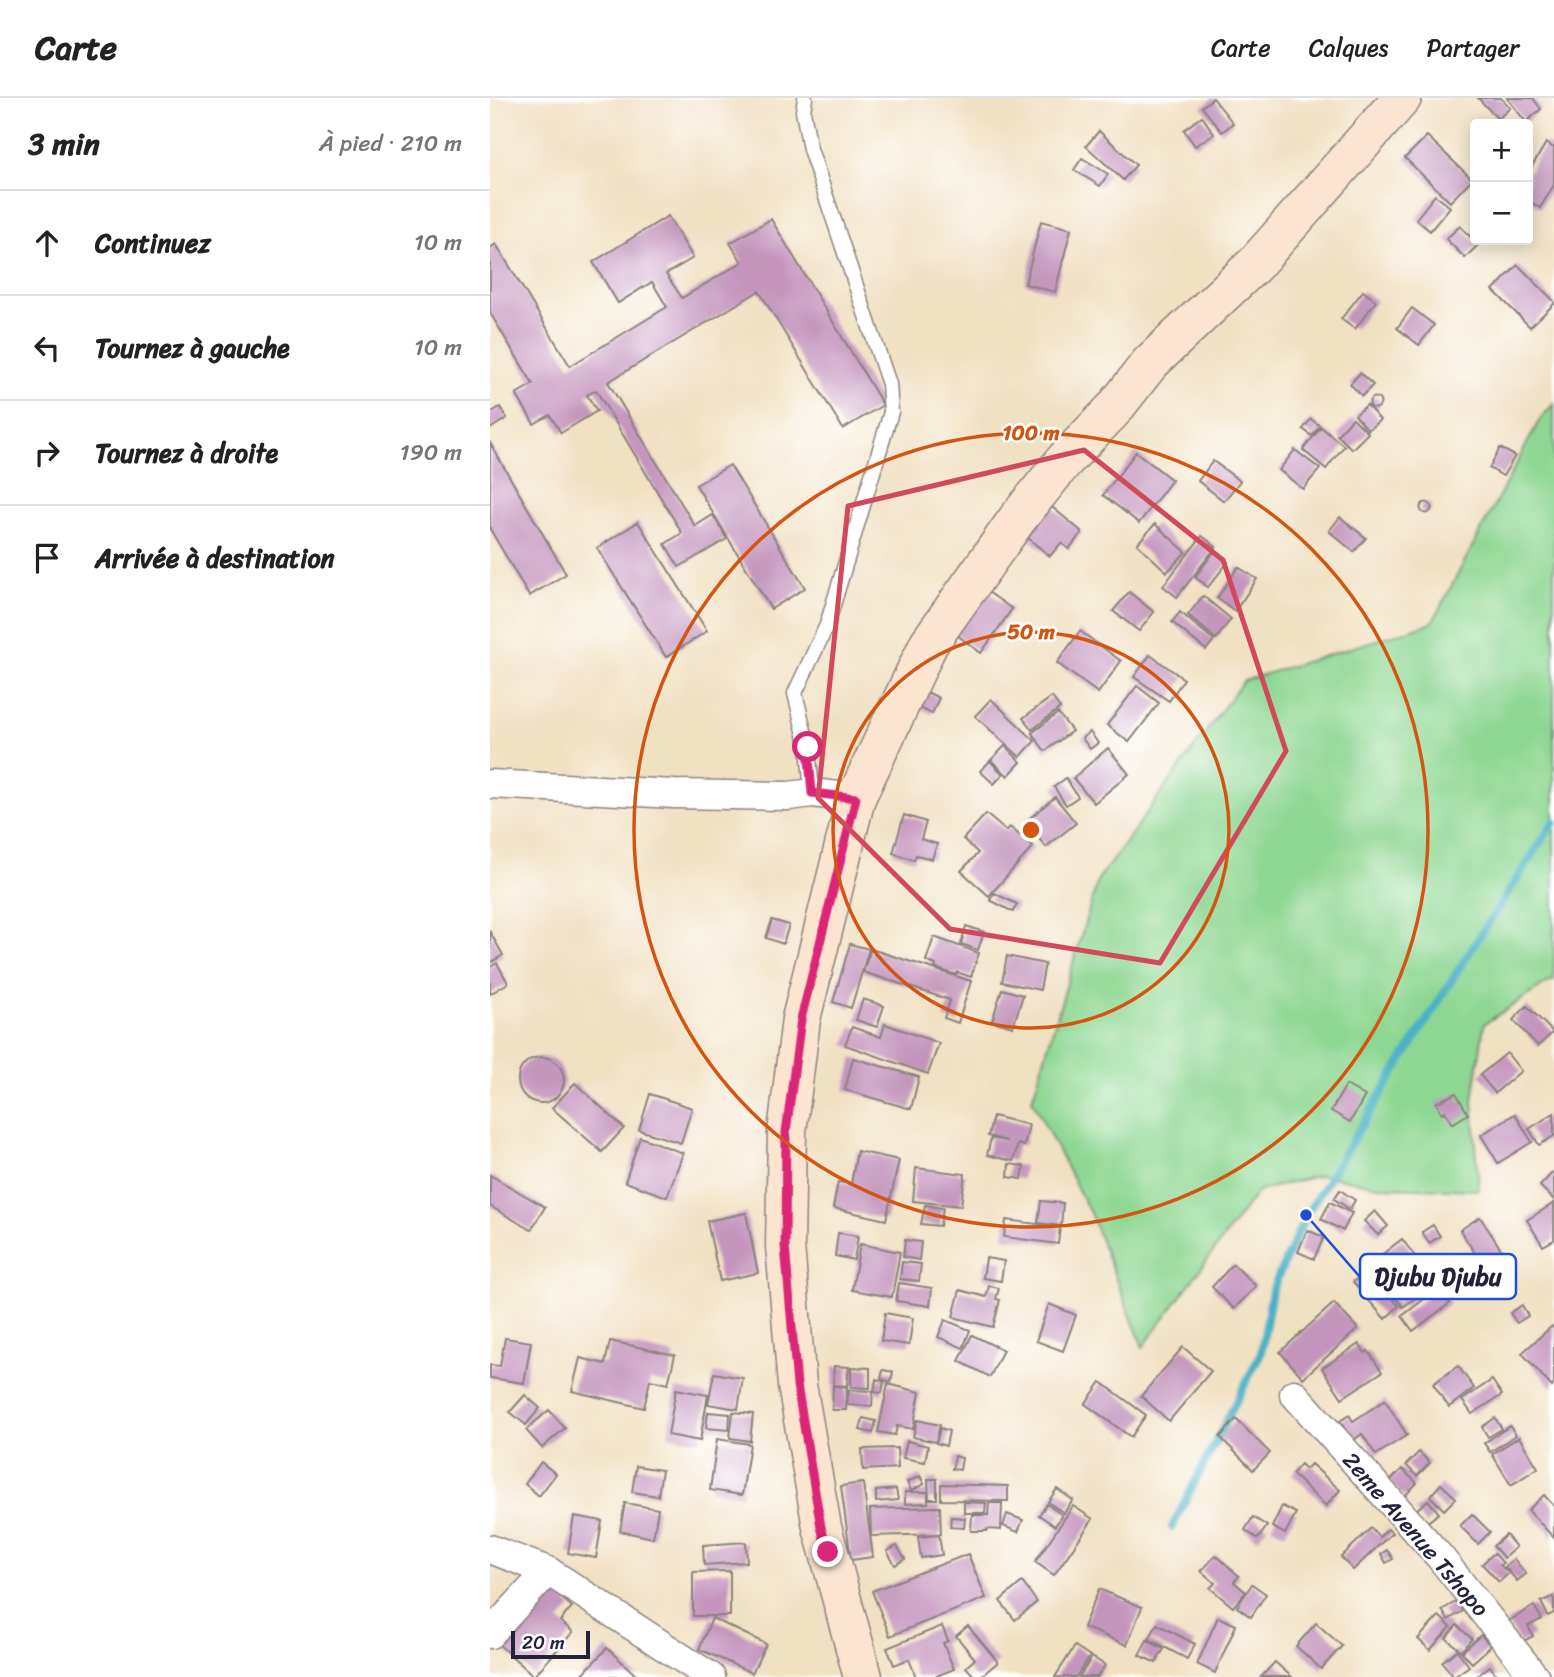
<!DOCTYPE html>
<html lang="fr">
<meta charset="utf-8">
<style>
:root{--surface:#fff;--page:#f6f6f6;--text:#222;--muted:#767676;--line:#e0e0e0}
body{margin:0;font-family:Sriracha,sans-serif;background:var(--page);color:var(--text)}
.controls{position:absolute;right:21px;top:21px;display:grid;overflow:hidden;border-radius:7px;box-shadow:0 4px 18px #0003}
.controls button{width:63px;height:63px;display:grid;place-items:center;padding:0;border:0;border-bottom:2px solid var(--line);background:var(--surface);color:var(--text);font:35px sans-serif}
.scale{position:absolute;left:21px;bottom:18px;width:79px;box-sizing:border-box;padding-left:7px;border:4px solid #22223b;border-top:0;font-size:19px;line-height:24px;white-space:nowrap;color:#22223b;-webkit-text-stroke:5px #fff;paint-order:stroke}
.stop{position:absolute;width:21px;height:21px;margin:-16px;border:5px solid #db2777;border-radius:50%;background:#fff}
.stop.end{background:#db2777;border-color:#fff;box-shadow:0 2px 7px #0008}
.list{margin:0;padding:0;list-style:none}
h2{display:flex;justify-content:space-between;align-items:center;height:91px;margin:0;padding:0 28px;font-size:30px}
h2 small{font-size:23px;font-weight:400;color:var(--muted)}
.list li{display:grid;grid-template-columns:46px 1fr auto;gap:21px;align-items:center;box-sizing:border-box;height:105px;padding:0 28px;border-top:2px solid var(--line)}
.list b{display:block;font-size:26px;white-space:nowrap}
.list em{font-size:23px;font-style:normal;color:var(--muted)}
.icon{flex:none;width:38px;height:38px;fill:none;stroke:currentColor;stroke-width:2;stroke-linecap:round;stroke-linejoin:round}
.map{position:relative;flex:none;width:1064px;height:1579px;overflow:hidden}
header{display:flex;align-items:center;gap:42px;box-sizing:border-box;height:98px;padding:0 35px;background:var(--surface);border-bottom:2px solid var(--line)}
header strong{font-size:33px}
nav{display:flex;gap:38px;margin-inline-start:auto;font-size:24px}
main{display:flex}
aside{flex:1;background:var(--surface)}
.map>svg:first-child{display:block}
</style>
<header>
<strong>Carte</strong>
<nav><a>Carte</a><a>Calques</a><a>Partager</a></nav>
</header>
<main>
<aside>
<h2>3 min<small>À pied · 210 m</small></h2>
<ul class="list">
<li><svg class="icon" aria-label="ahead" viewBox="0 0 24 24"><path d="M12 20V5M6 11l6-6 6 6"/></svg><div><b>Continuez</b></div><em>10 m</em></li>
<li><svg class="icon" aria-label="left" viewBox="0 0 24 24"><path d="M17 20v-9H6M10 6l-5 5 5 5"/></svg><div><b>Tournez à gauche</b></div><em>10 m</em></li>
<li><svg class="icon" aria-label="right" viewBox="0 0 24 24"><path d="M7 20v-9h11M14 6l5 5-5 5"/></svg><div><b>Tournez à droite</b></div><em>190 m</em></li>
<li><svg class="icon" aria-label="arrive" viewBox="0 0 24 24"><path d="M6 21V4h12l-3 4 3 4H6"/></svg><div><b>Arrivée à destination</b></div></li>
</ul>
</aside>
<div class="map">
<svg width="1064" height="1579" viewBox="0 0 1064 1579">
<rect width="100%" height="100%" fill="#fff"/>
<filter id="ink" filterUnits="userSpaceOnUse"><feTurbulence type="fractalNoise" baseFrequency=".0143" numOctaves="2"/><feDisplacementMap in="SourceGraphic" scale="14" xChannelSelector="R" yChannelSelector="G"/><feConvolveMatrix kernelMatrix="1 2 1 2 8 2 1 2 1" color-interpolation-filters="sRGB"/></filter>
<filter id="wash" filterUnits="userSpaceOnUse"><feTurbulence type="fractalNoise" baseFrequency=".00686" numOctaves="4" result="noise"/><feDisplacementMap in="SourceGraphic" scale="28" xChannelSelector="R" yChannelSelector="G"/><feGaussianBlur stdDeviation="1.57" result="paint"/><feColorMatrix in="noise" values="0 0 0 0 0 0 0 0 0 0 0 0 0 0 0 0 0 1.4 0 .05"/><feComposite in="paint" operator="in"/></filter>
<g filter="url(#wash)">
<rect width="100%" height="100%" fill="#f1e1c3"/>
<!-- green -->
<polygon fill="#8ed792" stroke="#587c66" stroke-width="2" points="1064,305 1064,883 1062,882 994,926 983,1002 989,1092 894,1089 831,1077 768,1093 653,1249 600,1115 542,1002 608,782 753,583 942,525 1049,323"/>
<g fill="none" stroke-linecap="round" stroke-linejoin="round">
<!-- stream -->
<polyline stroke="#48b1c6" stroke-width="8" points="682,1429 771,1255 782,1192 816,1117 975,861 1064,724"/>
</g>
<g id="blocks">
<!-- building -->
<g fill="#c496be">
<polygon points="723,0 743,25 732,34 712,9"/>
<polygon points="988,0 1011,0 1020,10 1008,21"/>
<polygon points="1017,0 1043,0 1051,11 1036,24"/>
<polygon points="712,18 724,36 705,48 694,32"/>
<polygon points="609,33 646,67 633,82 596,48"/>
<polygon points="937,38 982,81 960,104 915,60"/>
<polygon points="1056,45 1064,50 1064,87 1050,110 1038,102 1038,75"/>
<polygon points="592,60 618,76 610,88 584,72"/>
<polygon points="945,97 960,109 940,133 926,121"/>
<polygon points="178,118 203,160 176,176 192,200 252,164 240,145 281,121 393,307 353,331 269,193 118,284 205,428 223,417 237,441 189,469 175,446 192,435 106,292 97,297 107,313 71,335 60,317 44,326 26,296 43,286 0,215 0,150 6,146 80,268 177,209 162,184 128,205 103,164"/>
<polygon points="551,123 581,131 565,194 535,186"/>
<polygon points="970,128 988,147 975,160 956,141"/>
<polygon points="1028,167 1064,203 1064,206 1040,229 1003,192"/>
<polygon points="873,193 886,203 865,231 851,221"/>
<polygon points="922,210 944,227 929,247 907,230"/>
<polygon points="870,275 883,287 872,298 860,286"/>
<circle cx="885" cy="305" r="5.5"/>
<polygon points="877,307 890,322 878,332 865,317"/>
<polygon points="10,309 17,320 0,331 0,315"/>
<polygon points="863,320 878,335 862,351 847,337"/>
<polygon points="821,321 830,328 822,338 813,331"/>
<polygon points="831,329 854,348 836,371 813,352"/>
<polygon points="0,345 76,476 39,498 0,431"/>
<polygon points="1010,350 1025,358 1013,378 999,370"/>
<polygon points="805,352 830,371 813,391 789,372"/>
<polygon points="646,354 682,382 649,425 613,397"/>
<polygon points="723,363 750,383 734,403 708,383"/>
<polygon points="240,367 315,490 281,511 206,387"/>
<circle cx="936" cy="410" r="5.5"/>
<polygon points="562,409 592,434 579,451 571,445 560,458 538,440"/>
<polygon points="850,419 876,440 864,454 839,433"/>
<polygon points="148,424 217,533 176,559 107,450"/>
<polygon points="665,426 696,454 677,474 647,446"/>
<polygon points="712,438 726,449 687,499 673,488"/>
<polygon points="724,454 738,464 718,489 705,479"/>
<polygon points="748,469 767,481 745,513 727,500"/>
<polygon points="494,491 522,511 491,555 463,534"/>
<polygon points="639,494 664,514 649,533 623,513"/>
<polygon points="713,498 741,521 726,541 698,517"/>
<polygon points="690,514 724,542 716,552 682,524"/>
<polygon points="590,533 631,563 608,595 567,565"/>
<polygon points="660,557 694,581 679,603 644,579"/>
<polygon points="647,588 669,605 639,644 617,627"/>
<polygon points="435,593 449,600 442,616 427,609"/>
<polygon points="562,599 570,610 542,632 533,620"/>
<polygon points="501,601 545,643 530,659 485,618"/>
<polygon points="568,615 582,633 555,653 542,635"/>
<polygon points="600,634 608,645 600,651 592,640"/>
<polygon points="515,648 531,664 518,678 501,662"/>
<polygon points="618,650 639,676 604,705 583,680"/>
<polygon points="500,663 513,676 504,686 490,673"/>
<polygon points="576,680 588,699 576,707 564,689"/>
<polygon points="565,699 586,725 556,749 535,724"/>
<polygon points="496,716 516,733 520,729 543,749 499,798 471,773 488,755 473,741"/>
<polygon points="414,717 436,724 431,741 447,746 442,761 426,757 424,762 403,755"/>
<polygon points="504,795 527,806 523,814 500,802"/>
<polygon points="282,822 299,827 293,846 276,840"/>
<polygon points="476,828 494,834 488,852 471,846"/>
<polygon points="0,834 13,857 0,865"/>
<polygon points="444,839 489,855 481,879 467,874 466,877 445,870 446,867 436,863"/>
<polygon points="360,846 379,851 361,910 343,904"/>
<polygon points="381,851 481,883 468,925 454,920 460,902 373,874"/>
<polygon points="517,858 555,866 550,892 512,884"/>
<polygon points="7,865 18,885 0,896 0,869"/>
<polygon points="512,891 533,897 523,929 502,923"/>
<polygon points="373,901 394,908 387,929 366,922"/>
<polygon points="1037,908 1063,934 1048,948 1023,922"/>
<polygon points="395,926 449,945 438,976 355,947 362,929 391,939"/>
<polygon points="1017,955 1031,973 1005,995 990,977"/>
<circle cx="51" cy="982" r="23"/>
<polygon points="363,960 429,979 421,1011 355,992"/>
<polygon points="85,985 134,1030 112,1054 62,1010"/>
<polygon points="856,987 875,998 860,1024 841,1013"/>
<polygon points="966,995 978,1016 962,1026 955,1013 952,1015 946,1005"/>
<polygon points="160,996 202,1010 191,1045 149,1032"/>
<polygon points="1064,1015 1064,1038 1049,1047 1039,1031"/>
<polygon points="1025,1016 1042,1044 1008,1065 991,1037"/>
<polygon points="503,1018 539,1027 534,1048 528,1046 523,1063 497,1057 501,1040 517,1043 498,1038"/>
<polygon points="150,1039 193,1055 177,1099 135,1084"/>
<polygon points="367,1053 409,1062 396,1122 343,1110 348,1084 361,1086"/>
<polygon points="519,1066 534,1068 532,1081 518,1079"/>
<polygon points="426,1070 475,1076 471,1108 423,1103"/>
<polygon points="1062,1075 1064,1077 1064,1102 1050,1088"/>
<polygon points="0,1077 55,1109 41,1132 0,1108"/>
<polygon points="850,1092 865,1102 860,1111 844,1101"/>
<polygon points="551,1103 573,1105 571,1128 548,1125"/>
<polygon points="840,1104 862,1115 853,1133 831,1121"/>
<polygon points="1064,1105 1064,1142 1053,1148 1037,1122"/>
<polygon points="435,1107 453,1110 450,1128 431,1126"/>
<polygon points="885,1113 898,1128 888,1137 874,1123"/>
<polygon points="256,1115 268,1175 230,1183 217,1123"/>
<polygon points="990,1119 1016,1159 996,1172 970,1132"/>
<polygon points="516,1122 570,1129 568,1146 514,1139"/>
<polygon points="943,1127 950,1138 939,1145 932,1134"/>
<polygon points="817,1132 834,1139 824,1161 808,1154"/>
<polygon points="348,1135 368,1138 364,1162 345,1158"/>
<polygon points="912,1141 945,1185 913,1209 880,1166"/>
<polygon points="415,1142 431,1144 429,1162 413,1159"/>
<polygon points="370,1146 410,1154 402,1199 362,1192"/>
<polygon points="496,1160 514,1163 511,1183 493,1180"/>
<polygon points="412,1164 431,1166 429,1183 410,1181"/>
<polygon points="743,1166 766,1188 744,1211 722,1189"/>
<polygon points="878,1172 909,1208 895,1221 863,1184"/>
<polygon points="409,1185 442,1190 440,1208 406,1203"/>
<polygon points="499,1188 509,1190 506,1201 510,1202 503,1229 463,1219 470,1192 496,1199"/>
<polygon points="949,1190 960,1205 923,1233 912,1218"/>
<polygon points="844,1205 868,1231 813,1280 790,1254"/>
<polygon points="559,1206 586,1217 573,1253 546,1243"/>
<polygon points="1032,1207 1038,1218 1027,1225 1020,1215"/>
<polygon points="395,1215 423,1220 419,1247 391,1243"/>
<polygon points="455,1222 480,1232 473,1250 448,1239"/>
<polygon points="1062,1228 1064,1231 1064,1286 1062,1289 1032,1255"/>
<polygon points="482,1237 513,1252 500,1279 469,1263"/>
<polygon points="15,1240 41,1244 34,1285 0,1280 0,1267 10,1268"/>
<polygon points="120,1243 185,1257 178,1286 160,1282 154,1310 82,1293 90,1260 115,1266"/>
<polygon points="869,1246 875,1255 878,1253 892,1274 852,1300 832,1270"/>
<polygon points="693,1249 721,1273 679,1323 651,1298"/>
<polygon points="344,1268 359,1269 357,1288 343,1287"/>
<polygon points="968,1268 984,1290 959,1309 943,1286"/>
<polygon points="361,1269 380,1270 380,1290 361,1289"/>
<polygon points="393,1272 403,1274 401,1284 391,1281"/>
<polygon points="224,1275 253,1280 248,1311 218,1306"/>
<polygon points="386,1281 394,1283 392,1295 384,1294"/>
<polygon points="1002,1282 1012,1297 982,1316 972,1302"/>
<polygon points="611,1284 656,1317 641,1339 595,1306"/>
<polygon points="398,1286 430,1294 423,1331 407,1328 405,1337 388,1334"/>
<polygon points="343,1288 357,1289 356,1312 342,1312"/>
<polygon points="186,1291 218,1297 210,1343 178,1337"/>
<polygon points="359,1292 383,1293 382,1308 357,1307"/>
<polygon points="35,1297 50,1310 36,1327 20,1314"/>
<polygon points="895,1302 917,1337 886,1357 872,1336 862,1343 850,1323 859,1317 863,1323"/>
<polygon points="59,1312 75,1330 52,1350 36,1332"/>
<polygon points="218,1314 240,1316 239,1332 216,1330"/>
<polygon points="243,1314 263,1316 260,1343 240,1340"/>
<polygon points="373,1320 386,1323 383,1335 370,1332"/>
<polygon points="1005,1320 1012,1331 998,1339 992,1329"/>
<polygon points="746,1321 780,1355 763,1372 730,1339"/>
<polygon points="427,1322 450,1327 446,1344 423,1339"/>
<polygon points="1020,1328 1026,1337 1000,1354 994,1345"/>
<polygon points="450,1330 459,1333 456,1348 446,1345"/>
<polygon points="1029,1339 1048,1370 1021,1387 1002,1356"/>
<polygon points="227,1341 260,1346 252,1397 220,1392"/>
<polygon points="417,1343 438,1348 435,1364 413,1360"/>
<polygon points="407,1350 408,1370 373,1372 372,1351"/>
<polygon points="929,1354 940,1365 927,1378 916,1367"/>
<polygon points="465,1358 472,1360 470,1372 462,1371"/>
<polygon points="51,1364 66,1376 49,1398 35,1386"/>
<polygon points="811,1366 816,1371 821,1366 850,1392 836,1408 802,1376"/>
<polygon points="146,1368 172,1372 168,1398 142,1394"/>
<polygon points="912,1371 927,1385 914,1399 899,1384"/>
<polygon points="430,1378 434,1386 421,1393 417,1384"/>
<polygon points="438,1381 447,1381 447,1401 439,1401"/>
<polygon points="373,1385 383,1459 361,1462 351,1388"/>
<polygon points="451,1386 518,1388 518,1403 451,1402"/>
<polygon points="951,1386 966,1400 954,1412 940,1398"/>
<polygon points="406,1391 408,1402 386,1404 386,1393"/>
<polygon points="567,1391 583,1402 574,1415 558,1404"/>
<polygon points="415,1394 438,1394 438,1405 415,1406"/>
<polygon points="1054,1397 1064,1408 1064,1440 1038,1412"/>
<polygon points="938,1402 949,1415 935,1426 925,1413"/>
<polygon points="474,1404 496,1405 495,1415 474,1415"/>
<polygon points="135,1405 168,1411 163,1440 130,1433"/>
<polygon points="499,1405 512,1405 511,1432 497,1431 497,1433 481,1433 482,1417 498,1417"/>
<polygon points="557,1406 572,1417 565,1428 549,1417"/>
<polygon points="583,1408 603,1421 564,1477 545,1464"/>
<polygon points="792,1408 806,1415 795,1436 782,1429"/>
<polygon points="450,1409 451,1436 381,1438 380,1411"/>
<polygon points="517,1416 533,1422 528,1434 513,1428"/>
<polygon points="982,1416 1000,1434 988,1446 970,1428"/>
<polygon points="84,1418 112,1423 106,1460 78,1455"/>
<polygon points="461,1419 475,1420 474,1430 460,1429"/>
<polygon points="763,1419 777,1428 768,1441 755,1432"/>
<polygon points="881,1430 889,1439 898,1431 902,1435 863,1472 851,1459"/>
<polygon points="449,1437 452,1457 431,1460 428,1439"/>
<polygon points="1016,1437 1026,1449 1014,1460 1003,1448"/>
<polygon points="256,1444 257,1464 214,1467 213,1447"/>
<polygon points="407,1448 415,1461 405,1467 397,1453"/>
<polygon points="897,1452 903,1461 896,1465 891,1456"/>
<polygon points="1004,1455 1013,1465 1010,1467 1019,1475 1009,1484 992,1466"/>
<polygon points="478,1456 496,1500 400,1538 382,1493"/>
<polygon points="726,1457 749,1478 744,1484 756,1494 743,1509 720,1490 725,1485 711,1473"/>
<polygon points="1024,1461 1036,1476 1027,1483 1015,1469"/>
<polygon points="240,1473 240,1518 203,1518 203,1474"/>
<polygon points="532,1484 547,1504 525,1522 510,1503"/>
<polygon points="762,1486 776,1496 761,1519 747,1509"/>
<polygon points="58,1488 82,1509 70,1523 83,1534 44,1578 7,1545"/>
<polygon points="609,1491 652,1509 637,1547 593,1529"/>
<polygon points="1064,1498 1064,1515 1058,1518 1051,1504"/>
<polygon points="967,1503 973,1513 958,1522 952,1512"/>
<polygon points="1044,1508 1052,1521 1038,1528 1043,1538 1030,1545 1017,1524"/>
<polygon points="949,1518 961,1529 940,1552 928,1541"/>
<polygon points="728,1519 746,1527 725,1575 707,1566"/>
<polygon points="222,1520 276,1546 262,1575 209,1551"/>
<polygon points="826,1525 852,1548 831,1571 806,1548"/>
<polygon points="667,1526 705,1546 697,1561 659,1541"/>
<polygon points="967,1527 982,1541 971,1553 956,1540"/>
<polygon points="452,1528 458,1543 453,1545 464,1571 444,1579 426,1579 419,1561 404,1567 397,1550"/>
<polygon points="478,1528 508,1564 490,1579 485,1579 476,1569 485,1561 466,1538"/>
<polygon points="991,1537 1001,1548 982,1565 972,1554"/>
<polygon points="657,1542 674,1551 666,1565 649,1557"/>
<polygon points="585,1548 600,1558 586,1579 565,1579"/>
<polygon points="117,1550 148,1579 90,1579"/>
<polygon points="967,1552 979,1568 964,1579 952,1564"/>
<polygon points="602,1559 615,1567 607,1579 589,1579"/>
<polygon points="785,1564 802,1579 771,1579"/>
<polygon points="1000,1568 1008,1579 986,1579"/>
</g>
</g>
</g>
<g filter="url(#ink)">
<use href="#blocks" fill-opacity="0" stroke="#8a827f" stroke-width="2"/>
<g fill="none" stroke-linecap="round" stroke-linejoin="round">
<defs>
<polyline id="lane" points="315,0 313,13 320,51 399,286 401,314 337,527 305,595 318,649 322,695"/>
<g id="street">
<polyline points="0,686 184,696 299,698 322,695 366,700"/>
<polyline points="804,1296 950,1459 1045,1579"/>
<polyline points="0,1451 58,1473 221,1579"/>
<polyline points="0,1536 58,1473"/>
</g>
<polyline id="secondary" points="373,1579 332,1429 307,1287 295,1148 297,1034 311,921 366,700 439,545 528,420 574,363 624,311 660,265 764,167 912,0"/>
</defs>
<!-- lane casing -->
<use href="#lane" stroke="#8a827f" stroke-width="17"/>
<!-- street casing -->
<use href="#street" stroke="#8a827f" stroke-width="31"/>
<!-- secondary casing -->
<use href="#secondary" stroke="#8a827f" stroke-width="41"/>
<!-- lane -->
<use href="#lane" stroke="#fff" stroke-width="14"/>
<!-- street -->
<use href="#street" stroke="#fff" stroke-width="28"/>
<!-- secondary -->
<use href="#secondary" stroke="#fce5d0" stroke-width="38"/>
</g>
</g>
<g fill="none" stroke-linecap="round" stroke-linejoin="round" filter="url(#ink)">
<!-- route -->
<polyline stroke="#db2777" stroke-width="9" points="318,649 322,695 366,700 311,921 296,1034 295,1148 307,1287 331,1429 338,1454"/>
</g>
<!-- marked area -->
<path fill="none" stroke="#d1495b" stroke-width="5" stroke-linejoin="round" d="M594,352L733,462L796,653L670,865L460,831L328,700L358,408Z"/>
<!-- distance rings -->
<g fill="none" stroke="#d45411" stroke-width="3.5">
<circle cx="541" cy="732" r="198"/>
<circle cx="541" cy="732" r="397"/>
</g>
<g text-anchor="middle" stroke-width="5" stroke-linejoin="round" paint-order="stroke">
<!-- street labels -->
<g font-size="23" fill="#22223b" stroke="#fff">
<text transform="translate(926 1436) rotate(49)" y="8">2eme Avenue Tshopo</text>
</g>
</g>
<circle cx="541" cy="732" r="10" fill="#d45411" stroke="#fff" stroke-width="3.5"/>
<g font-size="21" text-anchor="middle" font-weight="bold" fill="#d45411" stroke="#fff" stroke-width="5" stroke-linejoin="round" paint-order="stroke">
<text x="541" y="342">100 m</text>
<text x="541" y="541">50 m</text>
</g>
<!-- callouts -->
<path fill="none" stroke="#1d4ed8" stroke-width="2.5" d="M816 1117L870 1179"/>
<circle fill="#1d4ed8" stroke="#fff" stroke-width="2.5" cx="816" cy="1117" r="7"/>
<rect fill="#fff" stroke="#1d4ed8" stroke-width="2.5" x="870" y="1156" width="156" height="45" rx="7"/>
<g font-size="24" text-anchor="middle" font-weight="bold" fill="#22223b">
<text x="948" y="1187">Djubu Djubu</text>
</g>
</svg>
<div class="controls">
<button>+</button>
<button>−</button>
</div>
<div class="scale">20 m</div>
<div class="stop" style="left:318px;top:649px"></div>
<div class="stop end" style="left:338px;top:1454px"></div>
</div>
</main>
